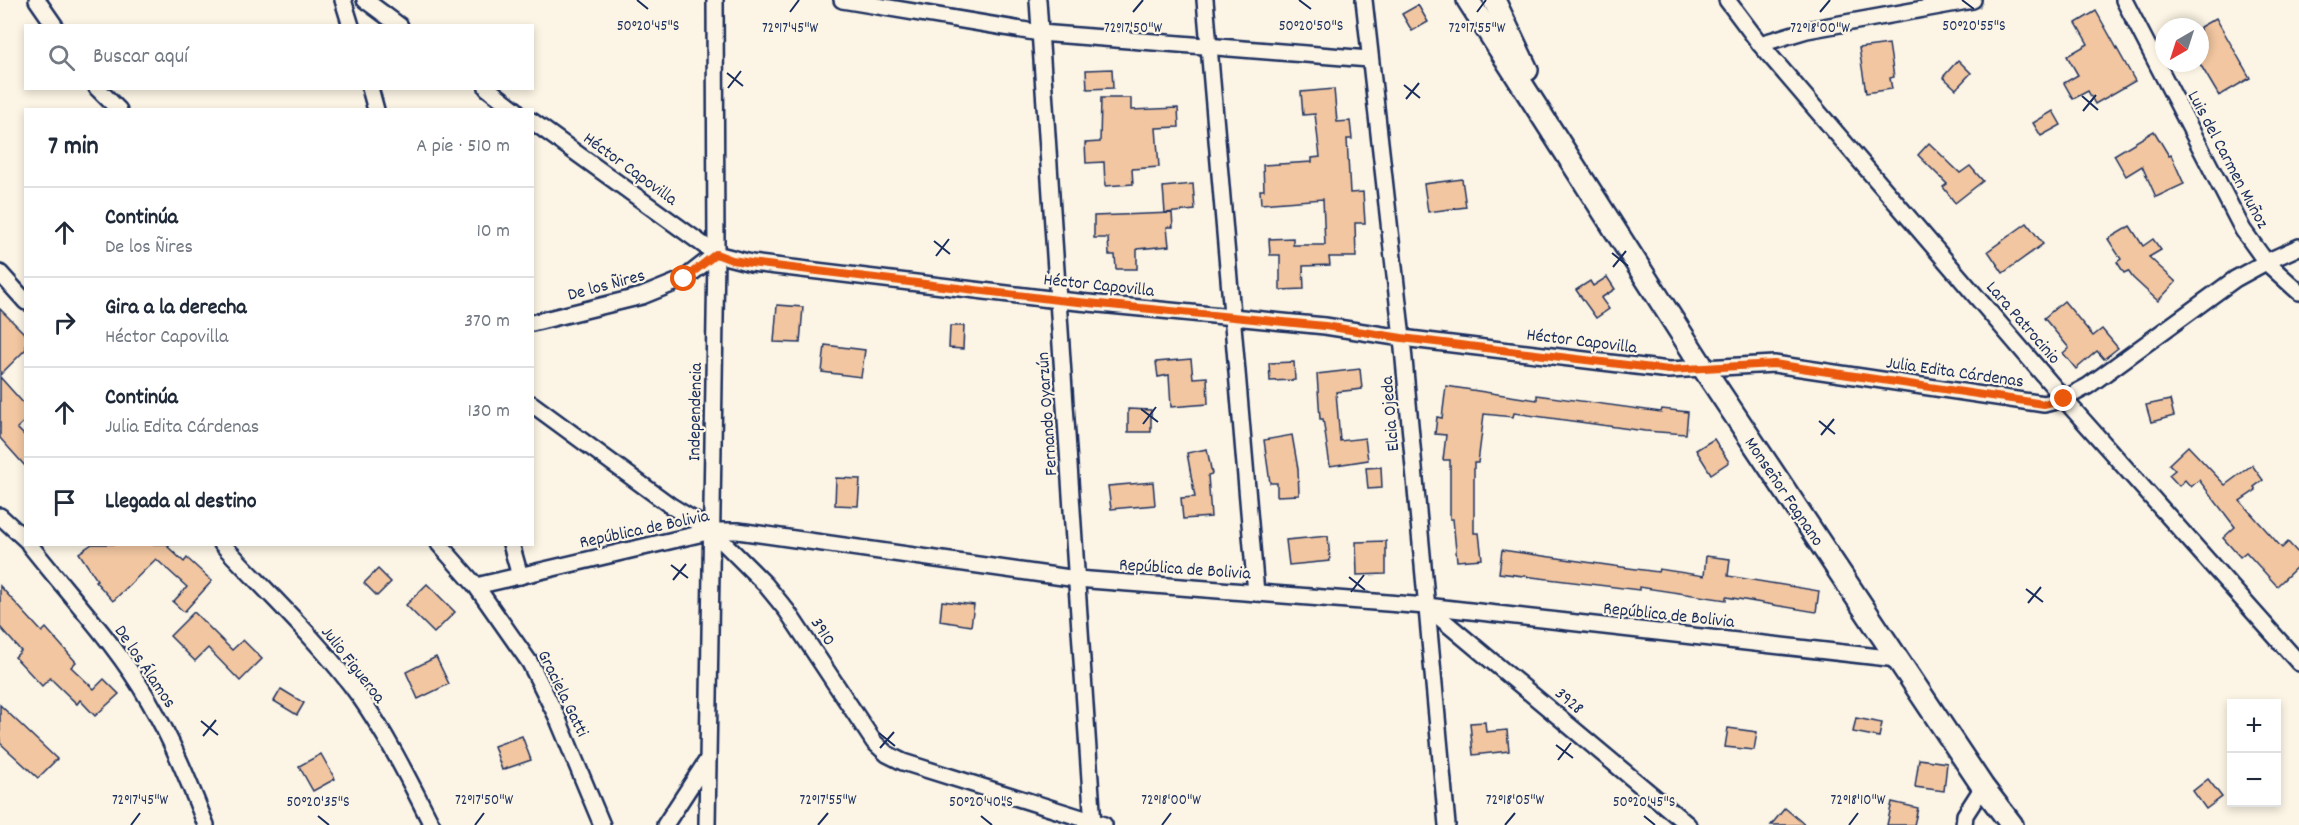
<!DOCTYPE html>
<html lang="es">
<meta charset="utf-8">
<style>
:root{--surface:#fff;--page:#f2f2f3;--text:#1f2937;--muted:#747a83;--line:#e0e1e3}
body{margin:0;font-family:Dekko,sans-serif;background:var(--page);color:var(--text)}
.controls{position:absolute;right:18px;bottom:18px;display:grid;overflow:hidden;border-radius:0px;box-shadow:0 3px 9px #0003}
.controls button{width:54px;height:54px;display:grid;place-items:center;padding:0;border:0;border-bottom:2px solid var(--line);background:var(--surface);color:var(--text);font:30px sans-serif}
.compass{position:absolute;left:2155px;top:18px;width:54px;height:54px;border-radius:50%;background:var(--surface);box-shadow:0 3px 9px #0003;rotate:219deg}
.stop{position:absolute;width:18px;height:18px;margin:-14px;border:4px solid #ea580c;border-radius:50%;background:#fff}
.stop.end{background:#ea580c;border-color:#fff;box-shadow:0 2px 6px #0008}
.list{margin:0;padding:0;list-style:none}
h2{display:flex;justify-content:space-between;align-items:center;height:78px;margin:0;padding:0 24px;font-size:26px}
h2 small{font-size:20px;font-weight:400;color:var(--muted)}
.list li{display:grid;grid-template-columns:39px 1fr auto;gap:18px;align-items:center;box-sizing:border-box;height:90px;padding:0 24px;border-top:2px solid var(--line)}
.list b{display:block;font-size:22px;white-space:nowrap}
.list p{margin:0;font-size:20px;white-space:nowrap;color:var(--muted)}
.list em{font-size:20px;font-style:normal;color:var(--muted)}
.icon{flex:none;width:33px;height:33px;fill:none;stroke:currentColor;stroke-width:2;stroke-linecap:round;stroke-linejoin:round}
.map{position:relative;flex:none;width:2299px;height:825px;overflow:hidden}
.search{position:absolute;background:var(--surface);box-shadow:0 3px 9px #0003;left:24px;top:24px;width:510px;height:66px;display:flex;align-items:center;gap:15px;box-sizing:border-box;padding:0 21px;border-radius:0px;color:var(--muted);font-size:22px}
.panel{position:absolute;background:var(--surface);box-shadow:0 3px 9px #0003;left:24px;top:108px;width:510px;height:438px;border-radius:0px}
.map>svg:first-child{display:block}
</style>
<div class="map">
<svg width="2299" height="825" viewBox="0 0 2299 825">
<rect width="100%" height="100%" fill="#fcf5e5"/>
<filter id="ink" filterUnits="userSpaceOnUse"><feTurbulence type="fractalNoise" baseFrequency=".0167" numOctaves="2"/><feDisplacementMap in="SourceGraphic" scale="12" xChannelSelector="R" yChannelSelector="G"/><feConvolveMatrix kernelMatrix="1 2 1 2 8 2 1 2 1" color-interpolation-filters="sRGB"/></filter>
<g filter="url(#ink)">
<!-- building -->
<g fill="#f1c6a0" stroke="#1b2f5e" stroke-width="1.5">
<polygon points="1418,5 1428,22 1412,31 1402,14"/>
<polygon points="2096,11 2135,81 2095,104 2088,91 2073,99 2064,83 2078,75 2067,56 2088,44 2076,23"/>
<polygon points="2216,18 2250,78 2219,96 2200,64 2200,27"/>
<polygon points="1889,44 1894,77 1890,78 1892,89 1866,93 1859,48"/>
<polygon points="1958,60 1971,73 1956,89 1943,77"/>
<polygon points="1112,69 1113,88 1087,89 1086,70"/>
<polygon points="1334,89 1337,122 1350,121 1352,139 1347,139 1350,193 1363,192 1365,223 1355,223 1356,257 1329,257 1330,265 1303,266 1304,289 1280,290 1280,255 1270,255 1269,239 1293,238 1293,245 1325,245 1323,199 1261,204 1260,190 1264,190 1263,165 1312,162 1312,158 1320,157 1315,114 1303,115 1301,92"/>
<polygon points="1101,98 1131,98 1131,110 1178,108 1179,127 1156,128 1159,167 1132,169 1133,184 1105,186 1104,162 1086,163 1085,143 1100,142"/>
<polygon points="2053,111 2061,125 2041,136 2033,123"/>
<polygon points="2154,131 2169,156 2171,155 2184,184 2156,197 2142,166 2126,176 2114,155"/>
<polygon points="1929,143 1960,173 1970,166 1983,181 1955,203 1943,187 1947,184 1918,155"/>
<polygon points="1462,179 1466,207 1428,212 1424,184"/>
<polygon points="1193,184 1195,210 1165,213 1163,187"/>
<polygon points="1172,213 1173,227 1167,227 1169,246 1137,249 1137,269 1116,269 1115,255 1109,255 1108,238 1094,238 1094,216"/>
<polygon points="2027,223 2043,244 2003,273 1988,251"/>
<polygon points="2130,226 2143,246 2153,239 2161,250 2149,257 2176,282 2158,301 2133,278 2128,271 2124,273 2117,262 2121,259 2108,239"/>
<polygon points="1607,277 1615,289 1601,298 1609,309 1596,318 1576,290 1590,281 1593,286"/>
<polygon points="2064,301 2093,336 2102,329 2118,348 2104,359 2097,351 2076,369 2063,353 2069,348 2044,318"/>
<polygon points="777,305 803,307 800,343 774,342"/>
<polygon points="0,309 26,335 26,349 0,375"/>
<polygon points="950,326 964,326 963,349 949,348"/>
<polygon points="825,345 865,350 861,377 822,372"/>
<polygon points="1191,359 1193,378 1207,377 1208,404 1171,407 1169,375 1158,377 1156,362"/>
<polygon points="1294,362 1295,380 1270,381 1269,363"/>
<polygon points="1360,369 1362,389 1336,392 1340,441 1365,438 1368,460 1330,466 1323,419 1320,419 1317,374"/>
<polygon points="0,377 26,406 26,420 17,428 26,437 26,467 0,438"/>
<polygon points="1446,386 1537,400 1537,395 1661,412 1662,409 1688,412 1686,434 1645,431 1514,413 1513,417 1484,414 1478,463 1474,463 1474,533 1479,533 1482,559 1457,561 1453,519 1450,519 1450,460 1443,460 1446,435 1435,434 1437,417 1442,418"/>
<polygon points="2170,400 2174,416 2151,422 2146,405"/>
<polygon points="1128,409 1151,410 1151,432 1128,432"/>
<polygon points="1292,435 1298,469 1299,495 1277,496 1277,483 1270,483 1264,440"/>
<polygon points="1714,439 1729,462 1711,474 1696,450"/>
<polygon points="2188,446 2225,485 2252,465 2263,480 2254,487 2256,490 2240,501 2282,548 2288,542 2299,554 2299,565 2277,586 2246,552 2240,557 2223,538 2235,527 2199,480 2191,487 2185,480 2179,486 2169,475 2175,470 2169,464"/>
<polygon points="1207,449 1212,474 1208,475 1211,517 1183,519 1181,498 1195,497 1187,453"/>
<polygon points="1381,467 1382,488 1368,489 1366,468"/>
<polygon points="836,478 860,479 858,506 835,505"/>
<polygon points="1153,482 1155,505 1111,509 1108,486"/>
<polygon points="1328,536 1330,561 1289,565 1286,540"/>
<polygon points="1386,541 1386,574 1357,575 1356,542"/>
<polygon points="92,544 171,544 168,547 184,562 187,558 212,581 184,612 173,602 187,587 156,559 113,601 95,581 97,580 79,553"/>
<polygon points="1502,550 1614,566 1658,572 1659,569 1704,576 1706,556 1730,559 1728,576 1819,591 1816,612 1726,597 1726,600 1639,587 1639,590 1499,573"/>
<polygon points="378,569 391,582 377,596 364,583"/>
<polygon points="427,584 455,612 434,633 406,605"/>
<polygon points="0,586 42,632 46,628 76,662 71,667 94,689 104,679 119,694 95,716 80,700 77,704 50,678 42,686 15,657 21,651 0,627"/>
<polygon points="942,601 974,605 971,626 940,621"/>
<polygon points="194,612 232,650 243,640 262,659 240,681 208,648 195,661 170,636"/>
<polygon points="436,657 449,684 418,699 406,672"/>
<polygon points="281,689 304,703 297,715 274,701"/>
<polygon points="0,705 57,759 38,778 0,743"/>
<polygon points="1856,718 1882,723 1879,737 1853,732"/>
<polygon points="1485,722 1486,732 1507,730 1509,751 1473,755 1470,723"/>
<polygon points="1728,728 1757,732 1754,750 1725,747"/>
<polygon points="522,736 531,760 502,770 494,746"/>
<polygon points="321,754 335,779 313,791 299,766"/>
<polygon points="1919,759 1947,763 1944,791 1915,787"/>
<polygon points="2208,779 2222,797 2206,809 2193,791"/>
<polygon points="1892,802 1918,808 1914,825 1887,825"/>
<polygon points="1785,808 1805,825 1771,825"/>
</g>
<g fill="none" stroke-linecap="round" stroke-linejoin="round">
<defs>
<g id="street">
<polyline points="37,0 55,26"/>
<polyline points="343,0 351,26"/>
<polyline points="365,0 400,26"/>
<polyline points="842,0 1040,33 1369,59"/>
<polyline points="1038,0 1093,825"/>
<polyline points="1205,0 1256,593"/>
<polyline points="1364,0 1402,338 1447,825"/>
<polyline points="1727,0 1760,44 2064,399 2299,663"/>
<polyline points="2124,0 2243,230 2266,262 2299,292"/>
<polyline points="1760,44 1807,30 1973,0"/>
<polyline points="97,88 119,110"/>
<polyline points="370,88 376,110"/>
<polyline points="487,88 516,110"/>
<polyline points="532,121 716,254 751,263 1058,300 1325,326 1402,338 1669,370 1774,364 2044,404 2064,399 2088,386 2235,279 2266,262 2299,247"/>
<polyline points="0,273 26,302"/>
<polyline points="532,323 642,296 684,279 716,254"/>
<polyline points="532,404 671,506 712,531 765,584 787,611 874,742 887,754 903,762 1104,825"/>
<polyline points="0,516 26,540"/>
<path d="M29,544C69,595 117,645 149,701C172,740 189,782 206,825"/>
<path d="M222,544C269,594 320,642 360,697C388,737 410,782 432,825"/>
<polyline points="439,544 476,586 530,663 557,717 602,825"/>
<polyline points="511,544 520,576"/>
<polyline points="476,586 712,531 738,531 1077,579 1426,606 1897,659"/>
<polyline points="1426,606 1688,825"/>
<polyline points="665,825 708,759"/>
<polyline points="707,825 716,254 715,0"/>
<polyline points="1964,825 1965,815 1983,787"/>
</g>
<g id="secondary">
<polyline points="1468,0 1704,369 1983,787 2012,825"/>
<polyline points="1494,0 1527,70"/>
</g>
</defs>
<!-- street casing -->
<use href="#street" stroke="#1b2f5e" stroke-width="20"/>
<!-- secondary casing -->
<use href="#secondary" stroke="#1b2f5e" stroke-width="26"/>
<!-- street -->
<use href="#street" stroke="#fcf5e5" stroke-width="15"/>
<!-- secondary -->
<use href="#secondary" stroke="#fcf5e5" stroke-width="21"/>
</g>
</g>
<g fill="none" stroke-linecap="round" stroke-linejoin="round" filter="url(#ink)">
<!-- route -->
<polyline stroke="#ea580c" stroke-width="8" points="684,279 716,254 732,260 751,263 1058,300 1325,326 1402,338 1669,370 1774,364 2044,404 2064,399"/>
</g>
<!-- ticks -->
<path fill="none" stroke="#1b2f5e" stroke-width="2" d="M637,0L648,9M1299,0L1311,9M1962,0L1974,9M790,12L799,0M1133,12L1143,0M1477,12L1486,0M1820,12L1830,0M727,73L743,86M1404,85L1420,98M728,88L741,71M2082,96L2098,110M1406,99L1419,83M2083,111L2096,95M934,241L950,254M1612,253L1628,266M936,256L949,239M1613,267L1626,251M1141,409L1158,422M1819,421L1835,434M1143,424L1156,407M1821,435L1834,419M671,565L688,578M1349,577L1365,590M673,580L686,564M2026,589L2043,602M1351,592L1364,575M2028,603L2041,587M201,721L218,735M879,733L895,746M203,736L216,720M1556,745L1573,758M880,748L894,732M1558,760L1571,743M318,816L329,825M981,816L992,825M1644,816L1655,825M131,825L140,813M475,825L484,813M818,825L828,813M1162,825L1171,813M1505,825L1515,813M1849,825L1858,813"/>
<g text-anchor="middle" stroke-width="4.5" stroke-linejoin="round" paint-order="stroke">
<!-- street labels -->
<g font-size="18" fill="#1b2f5e" stroke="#fcf5e5">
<text transform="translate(2229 159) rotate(62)" y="6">Luis del Carmen Muñoz</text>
<text transform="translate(631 168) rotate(36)" y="6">Héctor Capovilla</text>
<text transform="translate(606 284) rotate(-15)" y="6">De los Ñires</text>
<text transform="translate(1099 284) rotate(6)" y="6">Héctor Capovilla</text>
<text transform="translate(2024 322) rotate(49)" y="6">Lara Patrocinio</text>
<text transform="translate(1582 340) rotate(7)" y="6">Héctor Capovilla</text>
<text transform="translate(1955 371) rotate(8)" y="6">Julia Edita Cárdenas</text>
<text transform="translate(694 412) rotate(-89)" y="6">Independencia</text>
<text transform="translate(1046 414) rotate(-94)" y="6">Fernando Oyarzún</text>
<text transform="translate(1389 414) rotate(-95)" y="6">Elcia Ojeda</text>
<text transform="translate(1785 491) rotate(56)" y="6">Monseñor Fagnano</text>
<text transform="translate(644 528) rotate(-12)" y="6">República de Bolivia</text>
<text transform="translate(1185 568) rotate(4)" y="6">República de Bolivia</text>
<text transform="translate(1669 614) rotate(6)" y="6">República de Bolivia</text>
<text transform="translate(824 631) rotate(57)" y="6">3910</text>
<text transform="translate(354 664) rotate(52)" y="6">Julio Figueroa</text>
<text transform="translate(146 666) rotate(56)" y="6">De los Álamos</text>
<text transform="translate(564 693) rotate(64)" y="6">Graciela Gatti</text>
<text transform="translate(1570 700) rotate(40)" y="6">3928</text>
</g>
</g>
<g font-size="15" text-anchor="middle" fill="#1b2f5e" stroke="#fcf5e5" stroke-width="4.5" stroke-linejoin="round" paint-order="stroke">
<text x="1974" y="30">50°20'55"S</text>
<text x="648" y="30">50°20'45"S</text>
<text x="1311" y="30">50°20'50"S</text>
<text x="790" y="32">72°17'45"W</text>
<text x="1133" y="32">72°17'50"W</text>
<text x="1477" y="32">72°17'55"W</text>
<text x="1820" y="32">72°18'00"W</text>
<text x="140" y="804">72°17'45"W</text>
<text x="484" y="804">72°17'50"W</text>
<text x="828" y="804">72°17'55"W</text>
<text x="1171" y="804">72°18'00"W</text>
<text x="1515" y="804">72°18'05"W</text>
<text x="1858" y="804">72°18'10"W</text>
<text x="318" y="806">50°20'35"S</text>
<text x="981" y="806">50°20'40"S</text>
<text x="1644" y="806">50°20'45"S</text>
</g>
</svg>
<div class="controls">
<button>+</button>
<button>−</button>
</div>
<svg class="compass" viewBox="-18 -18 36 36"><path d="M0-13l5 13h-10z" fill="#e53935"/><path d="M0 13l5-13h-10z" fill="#747a83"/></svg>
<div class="stop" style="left:684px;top:279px"></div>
<div class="stop end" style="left:2064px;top:399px"></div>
<div class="search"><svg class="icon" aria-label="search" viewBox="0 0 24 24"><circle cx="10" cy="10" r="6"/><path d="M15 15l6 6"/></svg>Buscar aquí</div>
<section class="panel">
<h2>7 min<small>A pie · 510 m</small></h2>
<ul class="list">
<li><svg class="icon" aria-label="ahead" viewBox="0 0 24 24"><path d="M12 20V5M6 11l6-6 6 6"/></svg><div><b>Continúa</b><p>De los Ñires</p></div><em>10 m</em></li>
<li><svg class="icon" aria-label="right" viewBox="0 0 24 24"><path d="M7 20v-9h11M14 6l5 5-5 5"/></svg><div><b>Gira a la derecha</b><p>Héctor Capovilla</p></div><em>370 m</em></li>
<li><svg class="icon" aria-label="ahead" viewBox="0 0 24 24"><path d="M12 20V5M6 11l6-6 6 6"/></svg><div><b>Continúa</b><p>Julia Edita Cárdenas</p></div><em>130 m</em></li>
<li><svg class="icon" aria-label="arrive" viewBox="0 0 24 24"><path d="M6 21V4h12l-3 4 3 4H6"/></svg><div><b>Llegada al destino</b></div></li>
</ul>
</section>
</div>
